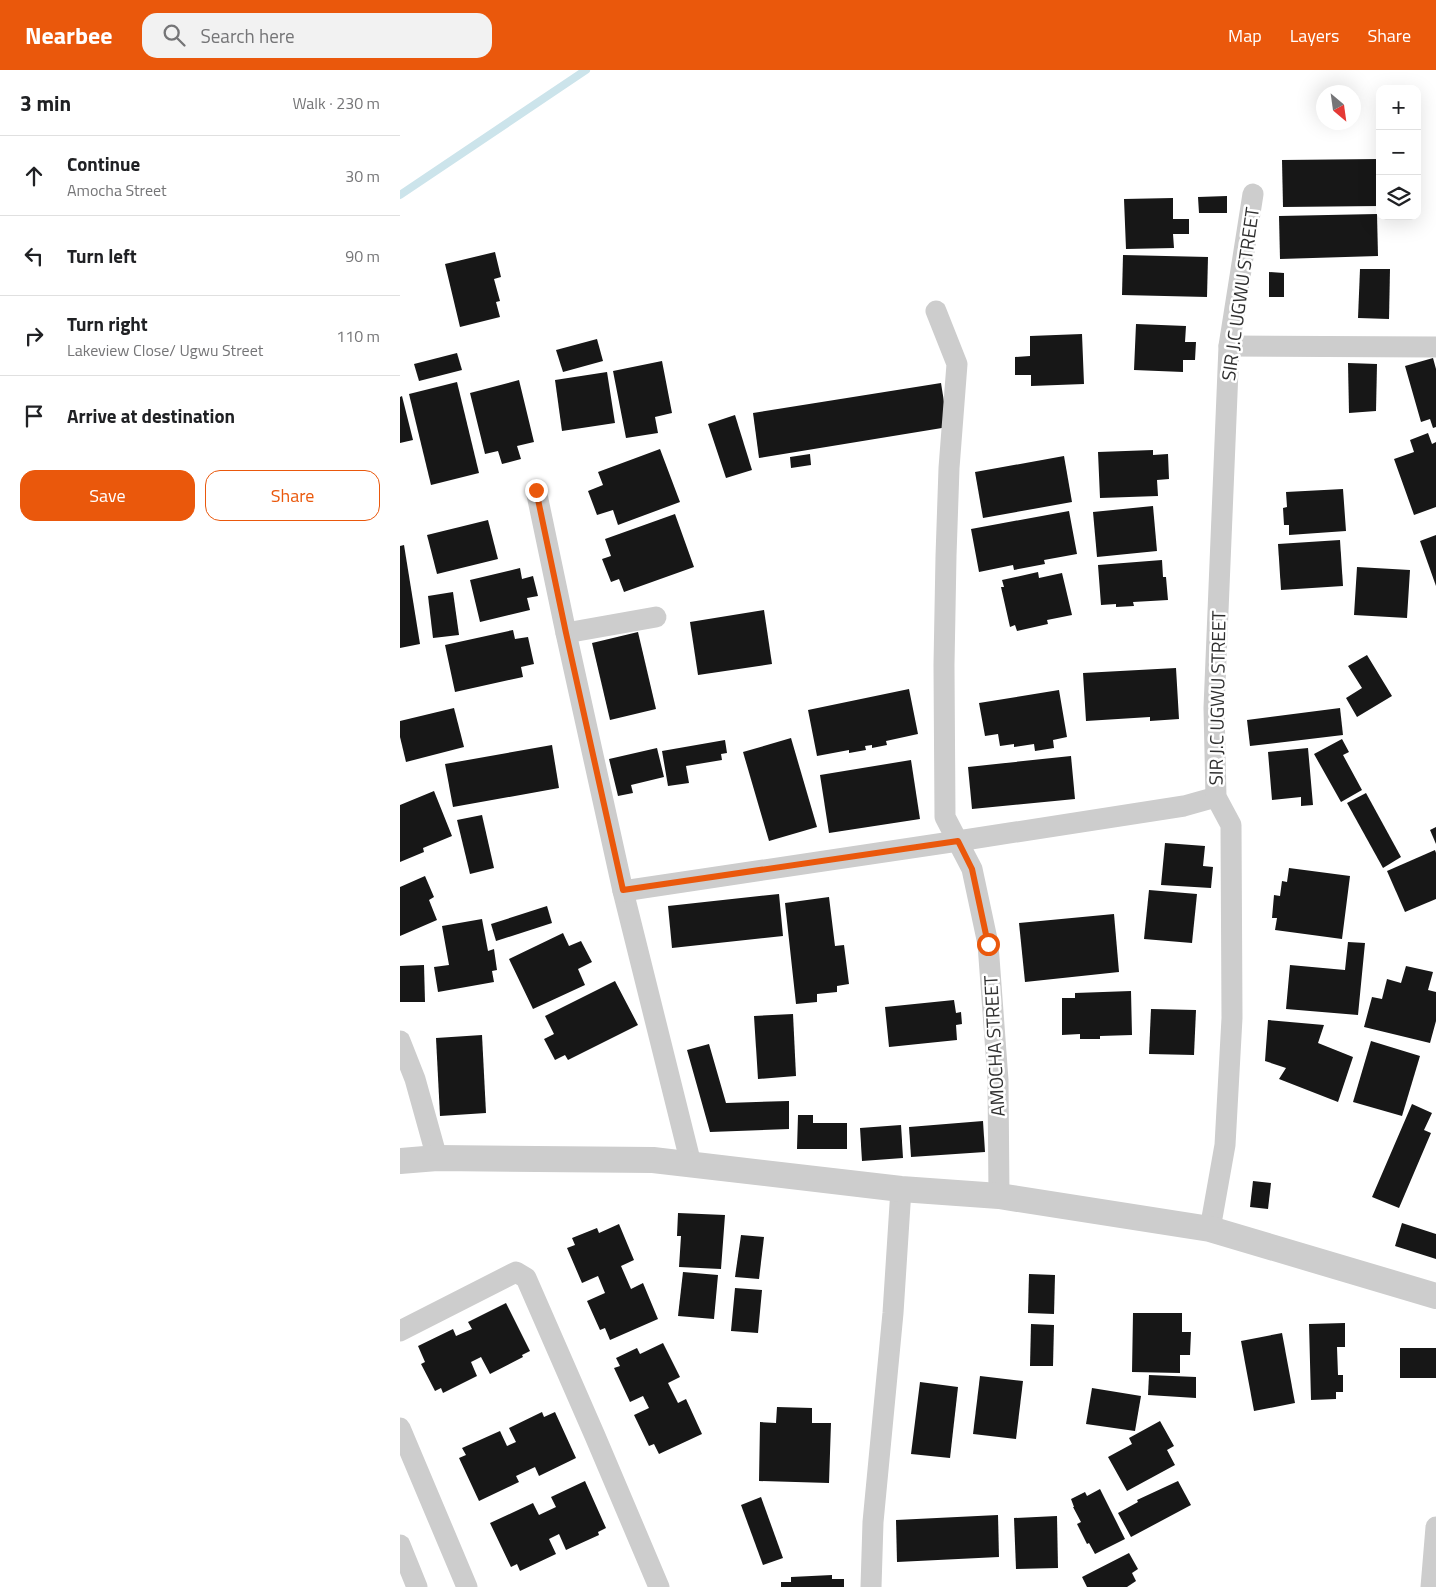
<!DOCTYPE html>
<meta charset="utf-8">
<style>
:root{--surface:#fff;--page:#f2f2f2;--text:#202124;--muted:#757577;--line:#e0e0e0;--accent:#ea580c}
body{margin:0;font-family:"Titillium Web",sans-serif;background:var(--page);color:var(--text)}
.controls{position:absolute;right:15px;top:15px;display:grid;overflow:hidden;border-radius:10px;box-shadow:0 5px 20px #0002}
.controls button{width:45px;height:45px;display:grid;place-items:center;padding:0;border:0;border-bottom:1px solid var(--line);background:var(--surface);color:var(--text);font:25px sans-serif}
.compass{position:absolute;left:916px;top:15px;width:45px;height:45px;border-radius:50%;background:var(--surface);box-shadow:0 5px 20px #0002;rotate:151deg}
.stop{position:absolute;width:15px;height:15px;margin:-11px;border:4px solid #ea580c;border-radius:50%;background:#fff}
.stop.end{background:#ea580c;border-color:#fff;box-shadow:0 1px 5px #0008}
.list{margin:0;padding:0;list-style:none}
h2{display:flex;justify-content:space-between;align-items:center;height:65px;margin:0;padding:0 20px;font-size:21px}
h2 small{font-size:16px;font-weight:400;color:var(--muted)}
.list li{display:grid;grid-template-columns:32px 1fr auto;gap:15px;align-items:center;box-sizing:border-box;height:80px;padding:0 20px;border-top:1px solid var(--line)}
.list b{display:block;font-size:19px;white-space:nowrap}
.list p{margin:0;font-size:16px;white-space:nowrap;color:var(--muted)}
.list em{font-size:16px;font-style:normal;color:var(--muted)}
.actions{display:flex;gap:10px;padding:15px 20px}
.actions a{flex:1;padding:11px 0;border:1px solid var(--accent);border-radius:15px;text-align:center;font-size:18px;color:var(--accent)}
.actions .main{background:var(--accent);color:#fff}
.icon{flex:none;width:28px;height:28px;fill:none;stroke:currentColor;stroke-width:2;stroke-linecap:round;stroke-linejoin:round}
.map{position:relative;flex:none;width:1036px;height:1517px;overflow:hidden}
header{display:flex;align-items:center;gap:30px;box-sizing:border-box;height:70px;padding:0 25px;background:var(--accent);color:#fff}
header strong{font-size:24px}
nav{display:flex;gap:28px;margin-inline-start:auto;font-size:18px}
.search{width:350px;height:45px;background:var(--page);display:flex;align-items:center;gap:12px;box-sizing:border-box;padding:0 18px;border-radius:15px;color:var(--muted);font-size:19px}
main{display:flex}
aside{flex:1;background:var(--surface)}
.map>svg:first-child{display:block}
</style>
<header>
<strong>Nearbee</strong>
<div class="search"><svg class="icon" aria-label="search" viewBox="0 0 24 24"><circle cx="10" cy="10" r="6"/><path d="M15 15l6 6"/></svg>Search here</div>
<nav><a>Map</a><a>Layers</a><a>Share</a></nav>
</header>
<main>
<aside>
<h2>3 min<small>Walk · 230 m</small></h2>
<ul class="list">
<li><svg class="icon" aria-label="ahead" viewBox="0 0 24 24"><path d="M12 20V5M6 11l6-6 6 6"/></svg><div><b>Continue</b><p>Amocha Street</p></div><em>30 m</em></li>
<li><svg class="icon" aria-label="left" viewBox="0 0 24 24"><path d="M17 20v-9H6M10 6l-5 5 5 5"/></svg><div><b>Turn left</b></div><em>90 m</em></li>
<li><svg class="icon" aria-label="right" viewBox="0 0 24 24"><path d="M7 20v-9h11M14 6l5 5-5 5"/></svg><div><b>Turn right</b><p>Lakeview Close/ Ugwu Street</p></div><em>110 m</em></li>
<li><svg class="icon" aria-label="arrive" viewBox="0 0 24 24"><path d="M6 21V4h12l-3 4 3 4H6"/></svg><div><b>Arrive at destination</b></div></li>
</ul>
<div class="actions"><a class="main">Save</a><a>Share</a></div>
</aside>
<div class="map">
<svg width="1036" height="1517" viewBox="0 0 1036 1517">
<rect width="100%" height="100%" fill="#fff"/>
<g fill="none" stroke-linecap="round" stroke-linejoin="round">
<!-- stream -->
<polyline stroke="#cce4eb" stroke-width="8" points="0,125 186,0"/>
</g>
<!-- building -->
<g fill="#171717">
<polygon points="980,89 980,136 883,137 882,90"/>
<polygon points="827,126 827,143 799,143 798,127"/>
<polygon points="773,128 773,149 789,149 789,164 773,164 774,178 726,179 724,129"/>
<polygon points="977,144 978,186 880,189 879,146"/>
<polygon points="95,182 101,207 94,209 100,231 96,232 100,247 60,257 45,194"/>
<polygon points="723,185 808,187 807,227 722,225"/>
<polygon points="960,199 990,199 989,249 958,248"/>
<polygon points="869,202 884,203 884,227 869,227"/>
<polygon points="736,254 786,256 785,272 796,272 795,290 783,290 783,302 734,300"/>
<polygon points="682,264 684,314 631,316 631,305 615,305 615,287 630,286 630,266"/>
<polygon points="197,269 203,291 163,302 156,280"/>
<polygon points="57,283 62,300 19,311 14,294"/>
<polygon points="1033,288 1036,299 1036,357 1033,358 1030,349 1021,352 1005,296"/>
<polygon points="262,291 272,343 255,347 258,363 226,368 213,301"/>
<polygon points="948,293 977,294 976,341 949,343"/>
<polygon points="207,302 215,353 162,361 155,310"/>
<polygon points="119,310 134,372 117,376 121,389 102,394 98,381 85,384 70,323"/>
<polygon points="57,312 79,403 31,415 9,324"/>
<polygon points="541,313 548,357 359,388 353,343"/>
<polygon points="2,326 13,370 0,373 0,327"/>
<polygon points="335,345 352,400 326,408 308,354"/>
<polygon points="1028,363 1032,374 1036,372 1036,437 1014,445 994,389 1014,382 1010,370"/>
<polygon points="260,379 280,432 218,455 213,440 197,445 188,421 203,415 198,402"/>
<polygon points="753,380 753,385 768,384 769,409 757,410 758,426 700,428 698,382"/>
<polygon points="410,384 411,395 391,398 390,387"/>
<polygon points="664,386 672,432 583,448 575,402"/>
<polygon points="943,419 946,461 889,465 889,455 884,455 883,438 887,437 886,422"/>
<polygon points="753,436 757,481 697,487 693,442"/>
<polygon points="669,441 677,484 644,490 645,494 614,500 613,495 579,502 571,459"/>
<polygon points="275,444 294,497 224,522 219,509 211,512 202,489 211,486 205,469"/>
<polygon points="88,450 98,489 37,504 27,465"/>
<polygon points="1036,465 1036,516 1020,471"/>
<polygon points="940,470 943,516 881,520 878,474"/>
<polygon points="4,475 20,574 0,578 0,476"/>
<polygon points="762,490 763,507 766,507 768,530 733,532 734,536 716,537 716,534 701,535 698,495"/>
<polygon points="957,497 1010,500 1007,548 954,545"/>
<polygon points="120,498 122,509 133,506 138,526 127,528 130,540 80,552 70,510"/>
<polygon points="638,502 639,508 662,503 672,545 647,550 648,554 617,561 615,555 610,557 601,517 604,517 602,510"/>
<polygon points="53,522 59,565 33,568 28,526"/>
<polygon points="364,540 372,594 298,605 290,552"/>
<polygon points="113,560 115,569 128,567 134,594 121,597 123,607 55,622 45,575"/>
<polygon points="238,562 256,639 210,650 192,573"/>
<polygon points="967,585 992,626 957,647 946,628 962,618 948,596"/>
<polygon points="776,598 779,649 750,651 750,647 686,651 683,603"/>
<polygon points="509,619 518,664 486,671 487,675 472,678 472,675 465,676 466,680 449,683 449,680 417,686 408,640"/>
<polygon points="659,620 667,667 653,670 654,678 635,681 634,674 614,677 614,674 600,676 598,664 585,666 579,633"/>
<polygon points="54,638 64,677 6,692 0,667 0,651"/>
<polygon points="940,638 943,665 850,676 847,650"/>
<polygon points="391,668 417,757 369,771 343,682"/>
<polygon points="942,669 949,682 943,685 962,720 941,732 914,684"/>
<polygon points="325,670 327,683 321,684 322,690 286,696 289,713 268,716 262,681"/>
<polygon points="152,675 159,718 53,737 45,694"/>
<polygon points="257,678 264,707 231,715 233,723 218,726 209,689"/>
<polygon points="908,678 913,735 901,736 901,727 872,730 868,682"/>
<polygon points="671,686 675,729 572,739 568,697"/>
<polygon points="511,690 520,749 429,763 420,705"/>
<polygon points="34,721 52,766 23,778 24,782 0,792 0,735"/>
<polygon points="966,723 1001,787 983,798 947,733"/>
<polygon points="82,745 94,798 70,804 57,750"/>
<polygon points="1036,757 1036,774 1030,760"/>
<polygon points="765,773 805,776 803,796 813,797 811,818 761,815"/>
<polygon points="1035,780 1036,783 1036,829 1005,842 987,801"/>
<polygon points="889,798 950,806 942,869 875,860 877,848 872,848 874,825 880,826 882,811 887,812"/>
<polygon points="25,806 34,827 29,830 37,850 0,866 0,817"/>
<polygon points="749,820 797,824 792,873 744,869"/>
<polygon points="379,824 383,866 272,878 268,836"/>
<polygon points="429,827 435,876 444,875 449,914 437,916 437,922 417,924 417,932 396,934 385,833"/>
<polygon points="147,836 152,853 96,871 91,854"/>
<polygon points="714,844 719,902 625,912 619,853"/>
<polygon points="82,849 88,881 94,879 97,900 92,901 94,912 38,922 34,897 49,895 42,856"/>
<polygon points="163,863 169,876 181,871 192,892 178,899 185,915 133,939 109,889"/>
<polygon points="948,872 965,873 958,945 886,939 890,895 945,900"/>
<polygon points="24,895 25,932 0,932 0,896"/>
<polygon points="1006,896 1033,902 1028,920 1036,922 1036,951 1030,973 964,957 972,927 982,929 987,909 1001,913"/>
<polygon points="215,911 238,955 168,990 165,985 155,990 144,969 154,964 145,946"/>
<polygon points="731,921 732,965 700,966 700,969 680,969 680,964 662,965 662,928 675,928 675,923"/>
<polygon points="554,930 556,943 561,942 562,954 556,955 557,970 489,977 485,937"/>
<polygon points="751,939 796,940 794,985 749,984"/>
<polygon points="393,944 396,1006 358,1009 354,946"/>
<polygon points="868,950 924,955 918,973 953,987 938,1032 879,1009 886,998 865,991"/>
<polygon points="82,965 86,1043 40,1046 36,968"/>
<polygon points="971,971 1020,986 1002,1046 953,1032"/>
<polygon points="309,974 326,1033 389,1031 389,1059 310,1062 287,980"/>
<polygon points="1012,1034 1032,1043 1024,1060 1031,1063 999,1138 972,1127"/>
<polygon points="398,1045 413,1045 413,1053 447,1053 447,1079 397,1079"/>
<polygon points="583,1051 585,1082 511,1087 509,1057"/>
<polygon points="501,1055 503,1088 462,1091 460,1058"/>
<polygon points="853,1111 871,1113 868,1139 850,1137"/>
<polygon points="278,1143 325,1145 321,1199 279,1197 281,1166 277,1166"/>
<polygon points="1002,1153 1036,1164 1036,1189 995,1176"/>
<polygon points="219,1154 234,1190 221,1196 231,1219 243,1213 258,1249 210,1270 205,1258 200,1260 187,1231 205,1223 198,1206 182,1213 167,1178 175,1175 172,1168 197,1158 199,1163"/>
<polygon points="341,1165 364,1167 359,1209 335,1207"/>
<polygon points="283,1202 318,1205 314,1249 278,1246"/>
<polygon points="629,1204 655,1205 654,1244 628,1243"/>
<polygon points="335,1218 362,1220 358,1263 331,1261"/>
<polygon points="106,1233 130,1281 122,1285 123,1287 90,1304 81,1287 71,1292 77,1306 43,1323 41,1318 35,1321 21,1294 25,1292 18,1276 53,1259 56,1266 72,1259 68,1252"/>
<polygon points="733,1243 782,1243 782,1262 791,1262 790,1285 780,1285 780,1303 732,1302"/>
<polygon points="945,1253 945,1277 937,1277 938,1305 943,1305 943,1322 936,1322 936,1329 911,1330 909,1254"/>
<polygon points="631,1254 654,1255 653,1296 630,1296"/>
<polygon points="882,1263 895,1333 854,1341 841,1271"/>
<polygon points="263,1273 280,1307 268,1313 278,1333 286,1329 302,1364 259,1384 254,1374 249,1376 234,1345 249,1338 243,1326 230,1332 214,1298 220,1296 216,1288 237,1278 240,1284"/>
<rect x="1000" y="1278" width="36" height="30"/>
<polygon points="749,1305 796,1307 796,1328 748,1325"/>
<polygon points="580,1306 623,1311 616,1369 573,1364"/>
<polygon points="520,1312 558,1317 550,1388 511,1384"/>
<polygon points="692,1318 741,1326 735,1361 686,1354"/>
<polygon points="377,1337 412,1338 412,1353 431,1353 429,1413 359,1411 360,1352 376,1353"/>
<polygon points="142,1342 144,1347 155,1342 176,1388 139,1406 135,1397 116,1406 119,1412 79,1431 59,1388 66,1385 62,1378 100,1361 107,1376 116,1372 109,1358"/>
<polygon points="760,1351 774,1376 767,1380 775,1395 727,1421 708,1387 732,1374 729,1368"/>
<polygon points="185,1411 206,1458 198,1462 199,1465 166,1480 159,1464 149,1469 156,1484 120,1501 117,1494 111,1497 90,1453 133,1433 139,1445 156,1437 151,1427"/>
<polygon points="778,1411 791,1435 731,1467 718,1443 738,1432 737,1430"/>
<polygon points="700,1419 725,1469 695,1484 689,1473 687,1474 677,1454 681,1452 673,1437 674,1437 671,1429 685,1422 687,1426"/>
<polygon points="361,1427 383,1488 363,1495 341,1435"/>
<polygon points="598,1445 599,1487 497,1492 496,1450"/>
<polygon points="657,1446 658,1498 616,1499 614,1448"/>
<polygon points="729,1483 738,1499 732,1503 736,1511 727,1517 687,1517 682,1507"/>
<polygon points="432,1505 432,1509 444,1509 444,1517 381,1517 381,1512 391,1512 391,1507"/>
</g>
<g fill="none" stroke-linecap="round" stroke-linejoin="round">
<!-- minor -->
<g stroke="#cdcdcd" stroke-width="21">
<polyline points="536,241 557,294 549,398 546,486 544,595 545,747 572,799 588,874 598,1010 599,1126"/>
<polyline points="829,276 1036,277"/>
<polyline points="136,420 166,563 223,821 291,1094"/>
<polyline points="166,563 256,547"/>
<polyline points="223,821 558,771 784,736 816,727"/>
<polyline points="0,971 15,1009 37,1088"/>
<polyline points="810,1159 825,1075 832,948 831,755 816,727 814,638 829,276 853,124"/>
<polyline points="0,1261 116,1202 126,1208 195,1366 259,1517"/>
<polyline points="0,1358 67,1517"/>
<polyline points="0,1475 17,1517"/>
<polyline points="471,1517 473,1452 493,1243 501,1119"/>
<polyline points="1031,1517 1036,1457"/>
</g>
<!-- tertiary -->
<polyline stroke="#cdcdcd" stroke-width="26" points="0,1091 37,1088 253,1090 501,1119 599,1126 810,1159 1036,1226"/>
</g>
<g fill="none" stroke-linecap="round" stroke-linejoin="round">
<!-- route -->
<polyline stroke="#ea580c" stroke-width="6" points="136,420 166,563 223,820 558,771 572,799 588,874"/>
</g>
<g text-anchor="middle" stroke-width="5" stroke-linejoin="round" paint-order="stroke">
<!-- street labels -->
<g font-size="19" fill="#303030" stroke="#fff">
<text transform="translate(840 224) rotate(-82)" y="7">SIR J.C UGWU STREET</text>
<text transform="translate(817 628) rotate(-89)" y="7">SIR J.C UGWU STREET</text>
<text transform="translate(594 976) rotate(-93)" y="7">AMOCHA STREET</text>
</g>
</g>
</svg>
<div class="controls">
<button>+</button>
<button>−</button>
<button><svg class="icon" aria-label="layers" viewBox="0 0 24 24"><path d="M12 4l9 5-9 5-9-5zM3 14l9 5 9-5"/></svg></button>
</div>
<svg class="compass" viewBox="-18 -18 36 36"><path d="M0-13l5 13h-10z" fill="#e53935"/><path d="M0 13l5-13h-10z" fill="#757577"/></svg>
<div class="stop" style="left:588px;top:874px"></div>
<div class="stop end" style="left:136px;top:420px"></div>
</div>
</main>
